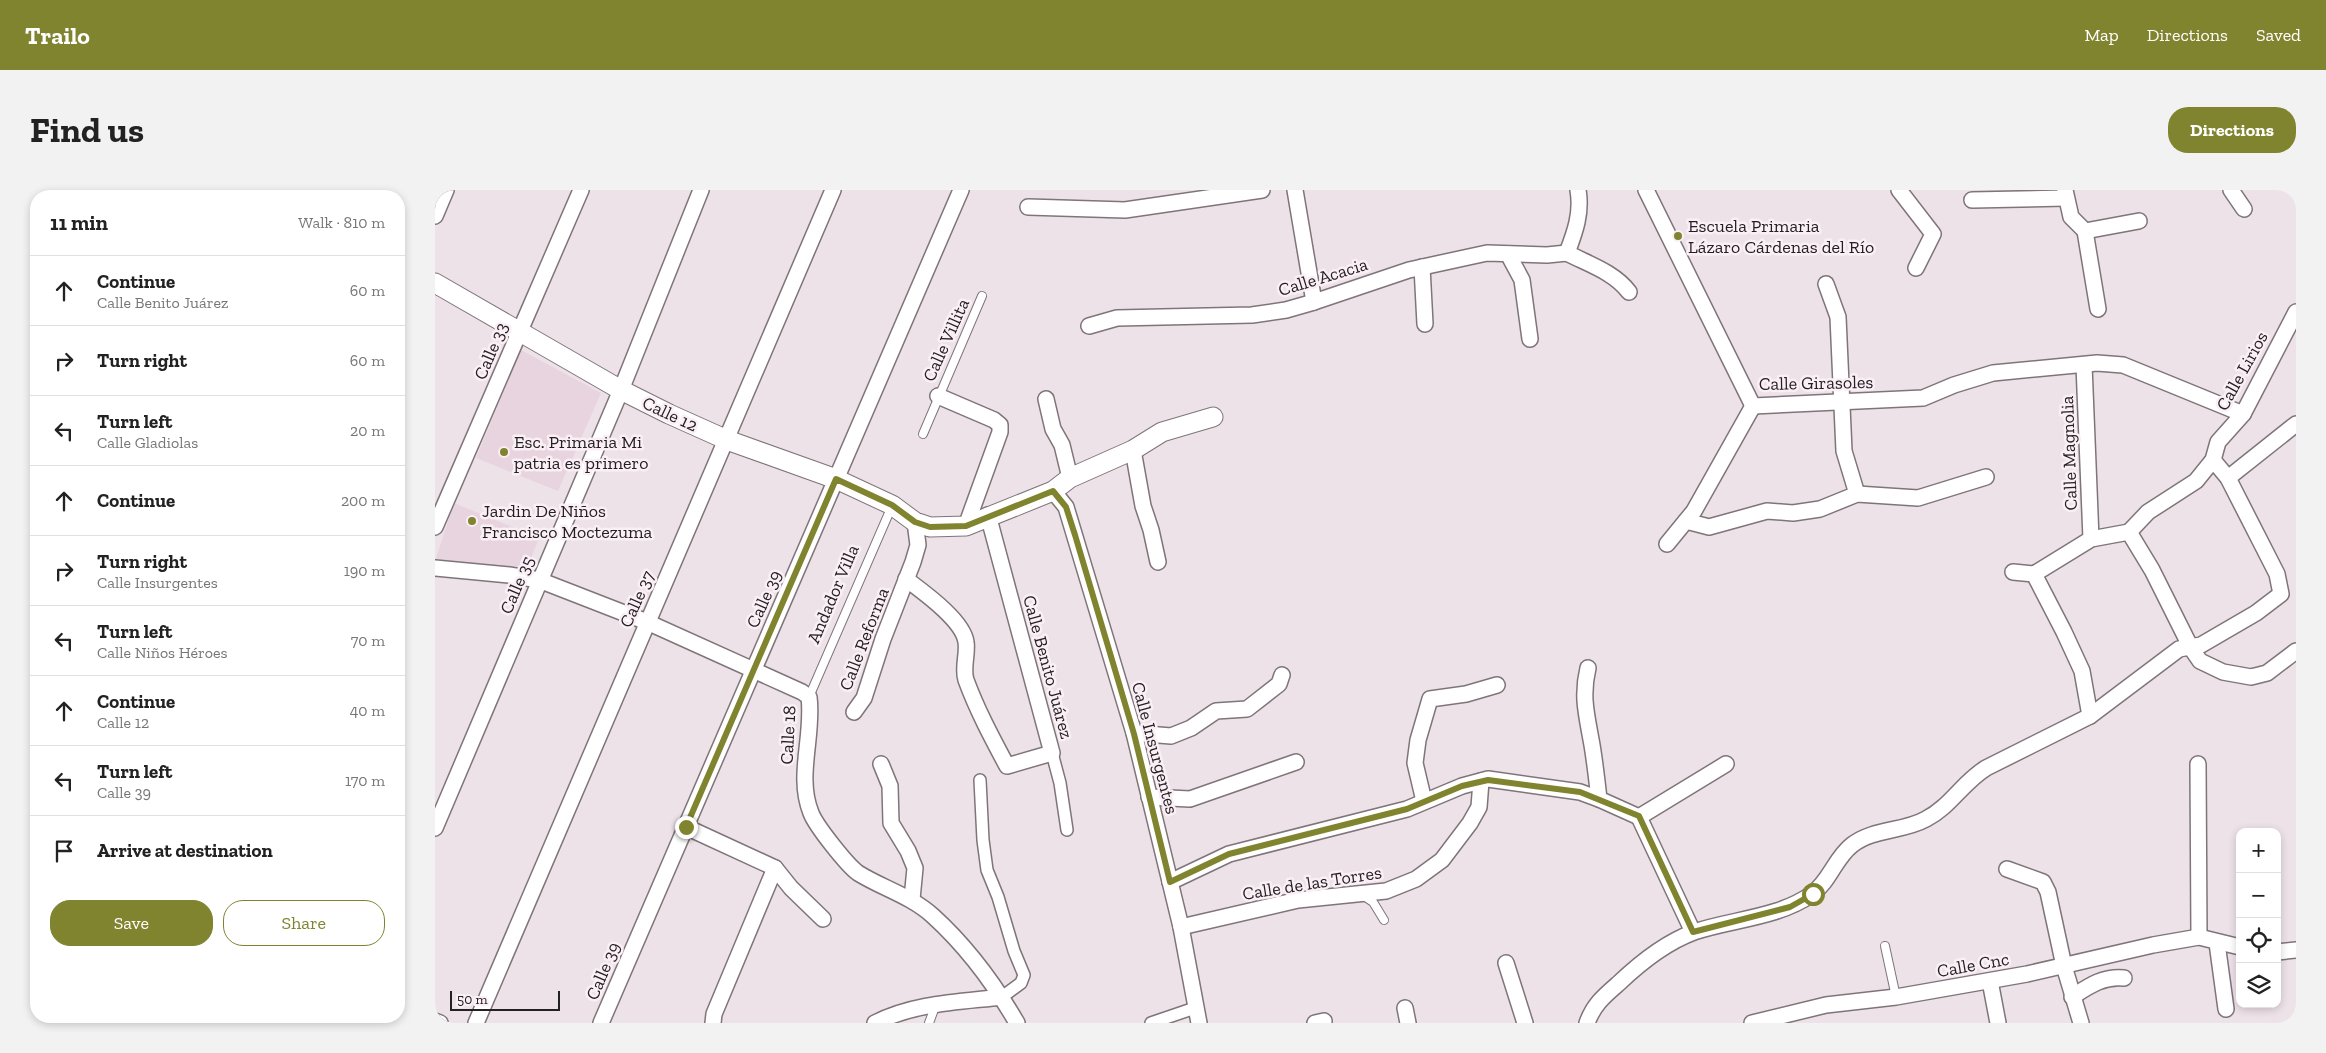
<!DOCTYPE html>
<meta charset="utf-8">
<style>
:root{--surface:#fff;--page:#f2f2f2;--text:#222;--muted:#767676;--line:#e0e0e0;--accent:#80842e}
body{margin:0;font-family:"Zilla Slab",serif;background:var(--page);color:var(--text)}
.controls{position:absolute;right:15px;bottom:15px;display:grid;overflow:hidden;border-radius:10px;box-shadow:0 2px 8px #0003}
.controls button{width:45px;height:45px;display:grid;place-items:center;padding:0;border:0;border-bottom:1px solid var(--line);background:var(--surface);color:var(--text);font:25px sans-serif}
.scale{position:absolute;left:15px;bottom:12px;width:110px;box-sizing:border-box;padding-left:5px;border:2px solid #242022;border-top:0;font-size:14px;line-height:18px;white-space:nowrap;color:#242022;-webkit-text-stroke:4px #fbeff6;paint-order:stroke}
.stop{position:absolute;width:15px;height:15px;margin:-11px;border:4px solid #80842e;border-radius:50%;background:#fff}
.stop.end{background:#80842e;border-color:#fff;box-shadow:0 1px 5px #0008}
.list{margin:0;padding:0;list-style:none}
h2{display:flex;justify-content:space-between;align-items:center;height:65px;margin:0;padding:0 20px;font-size:21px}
h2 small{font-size:16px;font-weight:400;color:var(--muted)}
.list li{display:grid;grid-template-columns:32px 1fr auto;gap:15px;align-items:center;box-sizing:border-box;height:70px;padding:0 20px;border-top:1px solid var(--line)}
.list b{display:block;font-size:19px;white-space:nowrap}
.list p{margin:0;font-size:16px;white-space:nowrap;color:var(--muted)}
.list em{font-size:16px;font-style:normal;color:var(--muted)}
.actions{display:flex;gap:10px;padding:15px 20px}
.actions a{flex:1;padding:11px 0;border:1px solid var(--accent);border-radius:20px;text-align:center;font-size:18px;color:var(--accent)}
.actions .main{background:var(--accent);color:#fff}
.icon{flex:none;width:28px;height:28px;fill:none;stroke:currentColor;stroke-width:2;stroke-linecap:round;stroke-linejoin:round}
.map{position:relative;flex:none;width:1861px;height:833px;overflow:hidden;border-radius:20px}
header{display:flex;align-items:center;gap:30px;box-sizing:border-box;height:70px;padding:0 25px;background:var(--accent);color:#fff}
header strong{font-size:24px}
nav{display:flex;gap:28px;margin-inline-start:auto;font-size:18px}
.intro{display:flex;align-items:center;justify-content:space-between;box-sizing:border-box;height:120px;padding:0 30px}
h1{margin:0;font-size:35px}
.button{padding:12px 22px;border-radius:20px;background:var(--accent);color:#fff;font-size:18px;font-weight:700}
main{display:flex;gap:30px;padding:0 30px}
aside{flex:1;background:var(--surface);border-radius:20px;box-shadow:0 2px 8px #0003}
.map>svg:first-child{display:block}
</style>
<header>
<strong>Trailo</strong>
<nav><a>Map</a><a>Directions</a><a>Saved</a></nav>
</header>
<div class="intro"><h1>Find us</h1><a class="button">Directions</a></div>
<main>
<aside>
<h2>11 min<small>Walk · 810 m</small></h2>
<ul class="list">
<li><svg class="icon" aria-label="ahead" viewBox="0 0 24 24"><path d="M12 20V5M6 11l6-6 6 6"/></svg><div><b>Continue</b><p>Calle Benito Juárez</p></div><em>60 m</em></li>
<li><svg class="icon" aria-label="right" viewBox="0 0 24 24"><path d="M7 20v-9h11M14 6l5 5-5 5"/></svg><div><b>Turn right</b></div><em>60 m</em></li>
<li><svg class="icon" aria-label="left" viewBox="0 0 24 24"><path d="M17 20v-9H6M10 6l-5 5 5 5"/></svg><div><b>Turn left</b><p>Calle Gladiolas</p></div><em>20 m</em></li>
<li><svg class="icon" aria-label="ahead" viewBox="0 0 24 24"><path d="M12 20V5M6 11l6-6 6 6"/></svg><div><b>Continue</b></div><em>200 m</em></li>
<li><svg class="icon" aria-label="right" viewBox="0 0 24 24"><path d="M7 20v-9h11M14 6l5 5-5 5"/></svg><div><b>Turn right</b><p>Calle Insurgentes</p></div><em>190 m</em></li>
<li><svg class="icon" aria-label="left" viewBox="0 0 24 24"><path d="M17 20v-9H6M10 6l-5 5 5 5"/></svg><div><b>Turn left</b><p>Calle Niños Héroes</p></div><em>70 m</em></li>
<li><svg class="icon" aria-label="ahead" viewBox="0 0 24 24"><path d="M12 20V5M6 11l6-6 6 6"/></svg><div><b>Continue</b><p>Calle 12</p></div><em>40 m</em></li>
<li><svg class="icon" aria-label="left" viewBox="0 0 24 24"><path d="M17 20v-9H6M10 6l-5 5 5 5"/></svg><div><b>Turn left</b><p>Calle 39</p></div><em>170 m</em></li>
<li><svg class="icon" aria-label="arrive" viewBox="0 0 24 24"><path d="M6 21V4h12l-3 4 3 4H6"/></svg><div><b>Arrive at destination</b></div></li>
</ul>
<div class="actions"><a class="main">Save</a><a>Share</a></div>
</aside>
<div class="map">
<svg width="1861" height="833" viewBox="0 0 1861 833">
<rect width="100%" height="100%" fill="#eee2e9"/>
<!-- built -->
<g fill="#e7d4df">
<polygon points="86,160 166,203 123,301 41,268"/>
<polygon points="19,313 104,348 92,378 0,371"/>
</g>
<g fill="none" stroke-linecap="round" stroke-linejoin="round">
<defs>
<g id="service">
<polyline points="488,244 547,106"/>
<polyline points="374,507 457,316"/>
<polyline points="929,706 938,712 949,730"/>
<polyline points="1450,756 1461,807"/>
<polyline points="494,833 501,814"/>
</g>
<g id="pedestrian">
<polyline points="617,563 625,593 632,640"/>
<polyline points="545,590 548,650 552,680 563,707 579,761 589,785 586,793 567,807"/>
<polyline points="716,833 760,818"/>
</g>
<g id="minor">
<polyline points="860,0 879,112"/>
<polyline points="1211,0 1318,216"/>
<polyline points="1464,0 1498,44 1481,78"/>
<polyline points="1630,0 1636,27 1650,41"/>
<polyline points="1796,0 1809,19"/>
<polyline points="1537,10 1631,8"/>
<polyline points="593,17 690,20 827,0"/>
<polyline points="0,26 11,0"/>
<polyline points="1650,41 1663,119"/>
<polyline points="1650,41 1704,31"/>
<path d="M1132,63C1153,74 1179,82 1194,102"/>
<path d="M1132,63C1140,42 1147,23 1143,0"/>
<polyline points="1073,64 1087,90 1095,149"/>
<polyline points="987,77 990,134"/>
<polyline points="1391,94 1403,127 1409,261 1422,304"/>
<polyline points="654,136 682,128 817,125 851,120 879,112 974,80 1052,63 1112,65 1132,63"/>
<polyline points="1649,175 1656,349"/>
<polyline points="503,206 559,230 565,235 565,242 531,336"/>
<polyline points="611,209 618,239 627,255 635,288"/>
<polyline points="1318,216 1488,208 1519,195 1558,183 1662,173 1688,175 1808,224"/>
<polyline points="698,260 708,316 716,340 723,372"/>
<polyline points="1793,288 1861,234"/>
<polyline points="618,301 631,317 699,543 746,737 764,833"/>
<polyline points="1251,331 1274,337 1332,321 1358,323 1385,319 1422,304 1483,308 1551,287"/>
<polyline points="0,337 146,0"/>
<polyline points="1694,342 1713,322 1761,291 1778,270 1783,252 1808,224 1861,122"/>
<polyline points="1232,354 1259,321 1318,216"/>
<path d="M0,378L74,385L104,390L212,432L367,502L374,507C379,546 361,586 376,623C381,636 412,675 423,683C447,698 476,706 498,726C531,756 560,795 582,833"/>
<polyline points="1578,382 1599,384 1656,349 1694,342 1717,380 1756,458 1765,471 1788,482 1816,487 1832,483 1861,461"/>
<polyline points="1599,384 1629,442 1647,481 1655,526"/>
<path d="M471,389C488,402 528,430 531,452C533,464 527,478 531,490C542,520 557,548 572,576L617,563L553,325"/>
<path d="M1153,478C1146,507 1152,526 1157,555C1160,573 1162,591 1164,609L1204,627"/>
<polyline points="419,522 429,508 448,449 478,372 483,355 480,332"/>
<polyline points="699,543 736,546 756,538 781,521 812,519 844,494 847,485"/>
<polyline points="446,574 455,596 456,633 473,661 480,678 477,709"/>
<polyline points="1763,574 1764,747"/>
<polyline points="714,607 755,609 861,572"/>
<polyline points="989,611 980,573 983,550 995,509 1031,504 1062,495"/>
<polyline points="1204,627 1258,742"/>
<polyline points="1204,627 1291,574"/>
<polyline points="251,637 340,678 356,698 388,729"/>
<polyline points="0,638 186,200 266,0"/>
<polyline points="1572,679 1608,692 1613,702 1629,776 1646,833"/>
<polyline points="735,692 794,664 972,619 1027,596 1053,589 1145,602 1164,609"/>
<polyline points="746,737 863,710 951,701 981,689 1007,670 1035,633 1044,617 1046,591"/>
<polyline points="1782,753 1791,819"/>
<polyline points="1842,762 1861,760"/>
<polyline points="1071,773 1090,833"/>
<polyline points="1555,791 1563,833"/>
<path d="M1637,807C1654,796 1668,786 1689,788"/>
<polyline points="970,818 973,833"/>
<polyline points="0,831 5,833"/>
<polyline points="41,833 398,0"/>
<polyline points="166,833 526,0"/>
<polyline points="278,833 279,824 340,678"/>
<path d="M440,833C479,813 524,812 567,807"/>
<polyline points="880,833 889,831"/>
<path d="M1152,833C1159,814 1169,806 1184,793C1205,773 1232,752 1259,742C1298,729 1343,728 1377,704C1395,691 1400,668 1417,655C1439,638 1468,642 1491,629C1515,617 1528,592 1551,578L1655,526L1744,459L1766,455L1821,423L1846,404L1842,384L1793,288L1778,270"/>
<polyline points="1317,833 1391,815 1461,807 1592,784 1718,755 1764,747 1805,757"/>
</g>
<polyline id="tertiary" points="0,93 186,200 234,224 292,250 401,289 457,315 480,332 495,337 531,336 618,301 635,288 698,260 727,242 778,227"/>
</defs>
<!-- service casing -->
<use href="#service" stroke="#7f747a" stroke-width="10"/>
<!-- pedestrian casing -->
<use href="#pedestrian" stroke="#7f747a" stroke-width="14"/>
<!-- minor casing -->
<use href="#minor" stroke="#7f747a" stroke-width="18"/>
<!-- tertiary casing -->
<use href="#tertiary" stroke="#7f747a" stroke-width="21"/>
<!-- service -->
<use href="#service" stroke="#fff" stroke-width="8"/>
<!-- pedestrian -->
<use href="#pedestrian" stroke="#fff" stroke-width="11"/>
<!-- minor -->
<use href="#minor" stroke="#fff" stroke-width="15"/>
<!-- tertiary -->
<use href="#tertiary" stroke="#fff" stroke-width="19"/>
</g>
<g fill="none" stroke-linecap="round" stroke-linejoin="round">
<!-- route -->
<polyline stroke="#80842e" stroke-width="6" points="251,637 401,289 457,315 480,332 495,337 531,336 618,301 631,317 640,345 699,544 735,692 794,664 972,619 1027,596 1053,590 1145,602 1204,626 1258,742 1355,717 1378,704"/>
</g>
<!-- markers -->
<g fill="#80842e" stroke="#fbeff6" stroke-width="2">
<circle cx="1243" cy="46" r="5"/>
<circle cx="69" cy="262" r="5"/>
<circle cx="37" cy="331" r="5"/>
</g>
<g text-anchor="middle" stroke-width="5" stroke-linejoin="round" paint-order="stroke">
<!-- poi labels -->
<g font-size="18" fill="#242022" stroke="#fbeff6" text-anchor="start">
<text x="1253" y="42">Escuela Primaria<tspan x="1253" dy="21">Lázaro Cárdenas del Río</tspan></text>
<text x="79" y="258">Esc. Primaria Mi<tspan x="79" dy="21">patria es primero</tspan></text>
<text x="47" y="327">Jardin De Niños<tspan x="47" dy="21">Francisco Moctezuma</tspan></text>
</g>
<!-- street labels -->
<g font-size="18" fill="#242022" stroke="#fbeff6">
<text transform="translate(888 87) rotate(-17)" y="6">Calle Acacia</text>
<text transform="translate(511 150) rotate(-66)" y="6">Calle Villita</text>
<text transform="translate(56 161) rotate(-67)" y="6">Calle 33</text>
<text transform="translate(1807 181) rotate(-61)" y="6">Calle Lirios</text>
<text transform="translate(1381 193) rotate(-1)" y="6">Calle Girasoles</text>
<text transform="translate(235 224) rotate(25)" y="6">Calle 12</text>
<text transform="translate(1634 263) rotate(-92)" y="6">Calle Magnolia</text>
<text transform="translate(82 395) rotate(-67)" y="6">Calle 35</text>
<text transform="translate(398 404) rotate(-67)" y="6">Andador Villa</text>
<text transform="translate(202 409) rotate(-66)" y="6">Calle 37</text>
<text transform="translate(329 409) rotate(-66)" y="6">Calle 39</text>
<text transform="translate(429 449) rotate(-69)" y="6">Calle Reforma</text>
<text transform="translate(613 477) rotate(75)" y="6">Calle Benito Juárez</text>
<text transform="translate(353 545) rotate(-87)" y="6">Calle 18</text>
<text transform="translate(720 558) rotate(75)" y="6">Calle Insurgentes</text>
<text transform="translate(877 693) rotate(-9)" y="6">Calle de las Torres</text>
<text transform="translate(1538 775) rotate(-10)" y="6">Calle Cnc</text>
<text transform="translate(168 781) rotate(-67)" y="6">Calle 39</text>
</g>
</g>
</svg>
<div class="controls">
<button>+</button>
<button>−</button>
<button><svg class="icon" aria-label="locate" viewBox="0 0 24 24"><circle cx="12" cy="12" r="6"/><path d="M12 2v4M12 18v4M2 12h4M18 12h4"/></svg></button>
<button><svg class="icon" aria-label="layers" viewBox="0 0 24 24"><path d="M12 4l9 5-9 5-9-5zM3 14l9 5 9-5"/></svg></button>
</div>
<div class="scale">50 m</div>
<div class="stop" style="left:1378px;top:704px"></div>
<div class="stop end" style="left:251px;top:637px"></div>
</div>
</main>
